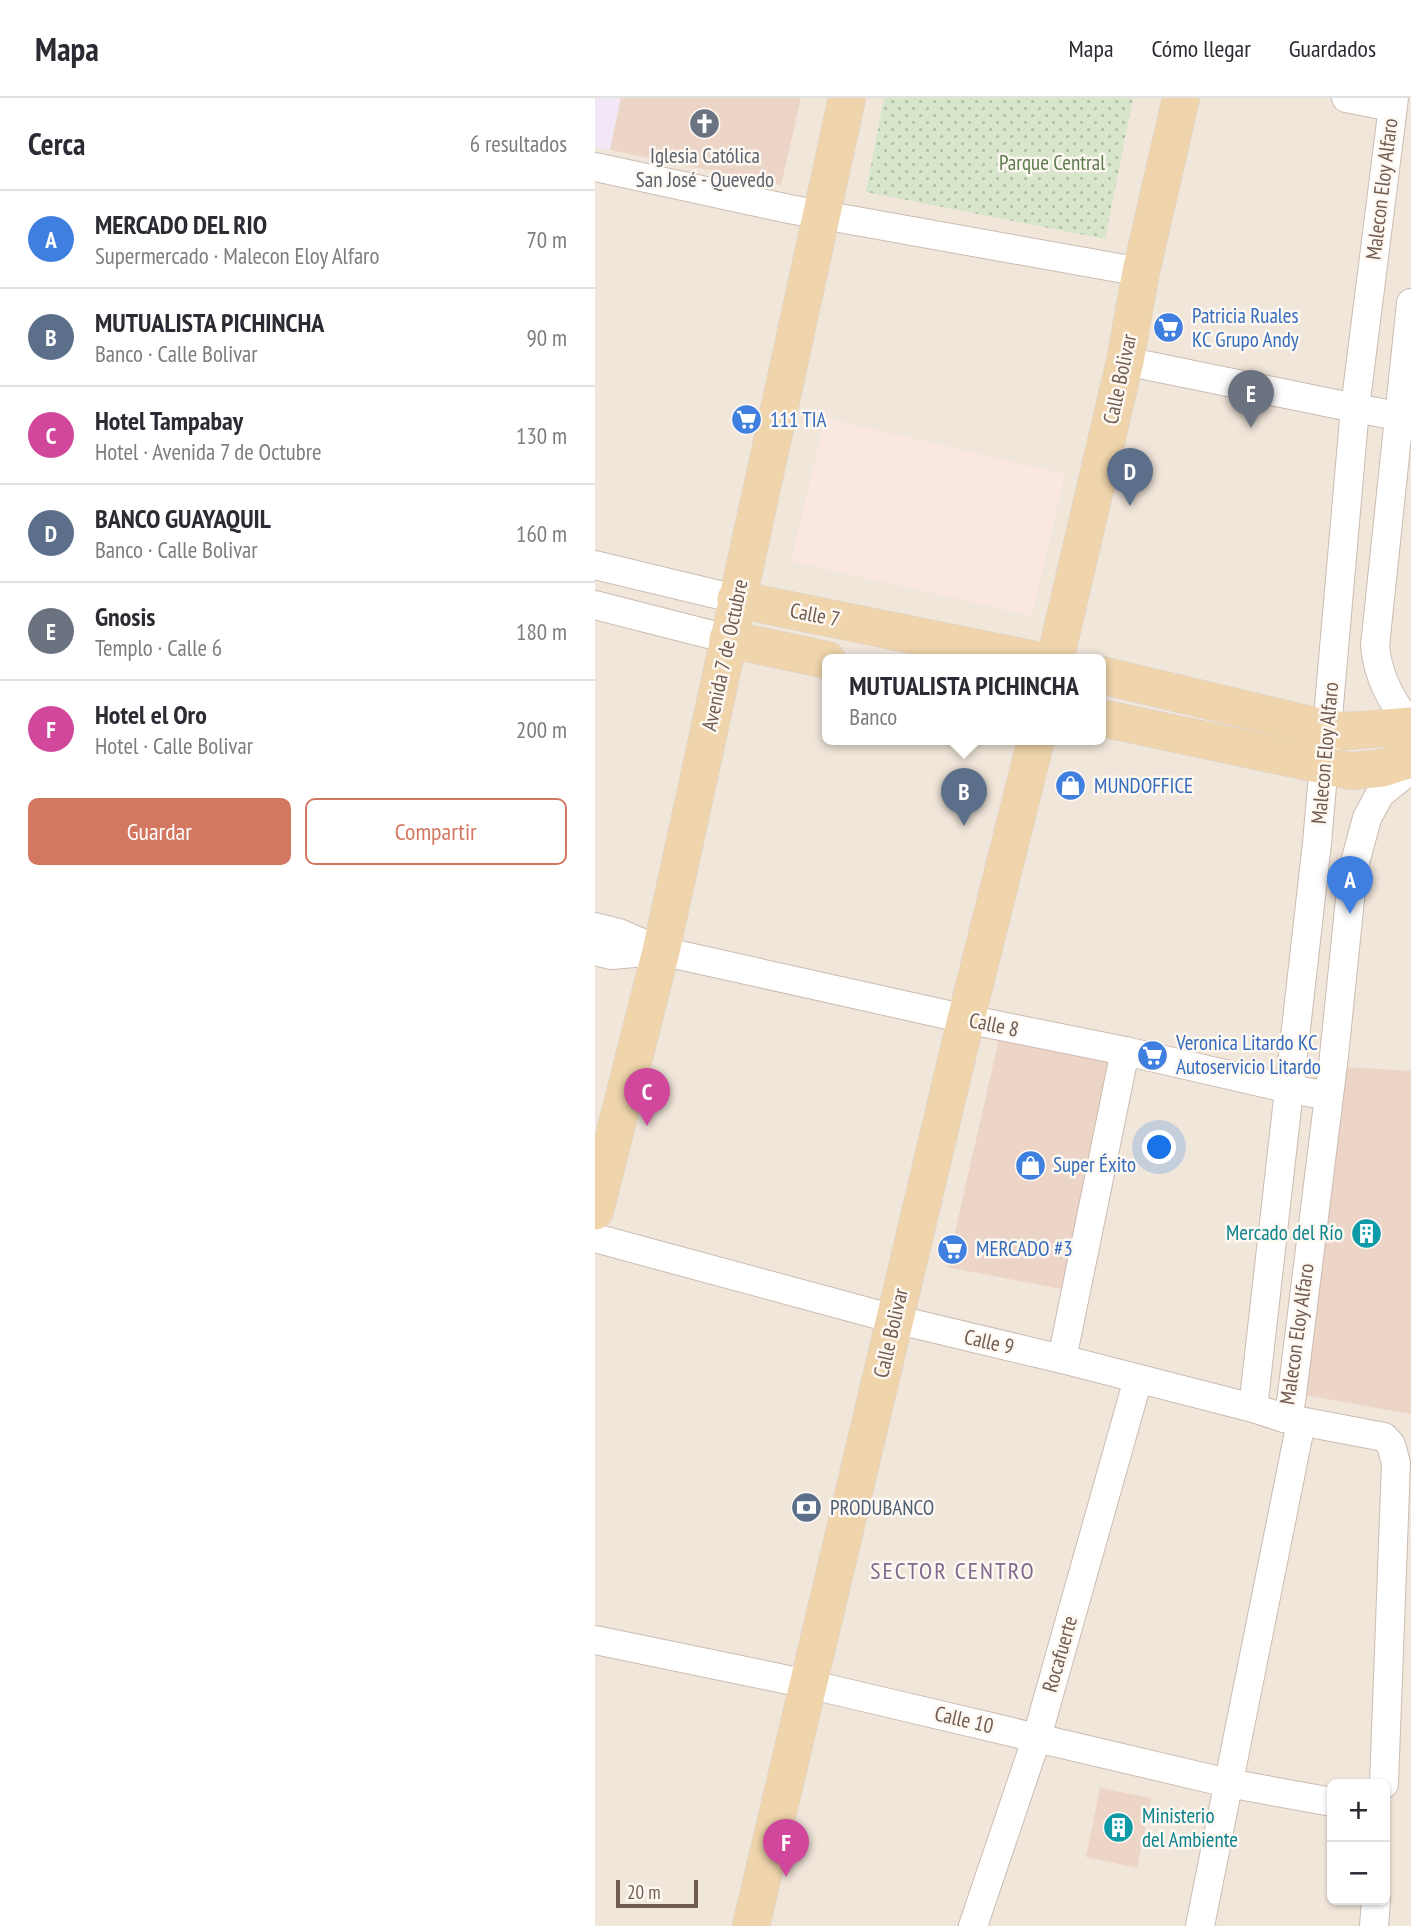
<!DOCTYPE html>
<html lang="es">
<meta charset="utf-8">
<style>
:root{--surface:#fff;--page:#f2f2f3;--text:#2b2b33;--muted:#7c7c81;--line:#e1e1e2;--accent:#d47761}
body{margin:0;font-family:"PT Sans Narrow",sans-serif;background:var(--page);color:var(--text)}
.controls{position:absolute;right:21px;bottom:21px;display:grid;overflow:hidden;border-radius:10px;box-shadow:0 2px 5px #0004}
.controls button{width:63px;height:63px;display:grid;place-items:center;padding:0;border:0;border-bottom:2px solid var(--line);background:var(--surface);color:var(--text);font:35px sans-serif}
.scale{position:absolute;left:21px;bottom:18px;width:82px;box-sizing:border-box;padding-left:7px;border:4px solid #725c51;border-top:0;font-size:19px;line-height:24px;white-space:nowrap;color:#725c51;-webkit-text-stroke:5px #fdf8f1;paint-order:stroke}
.you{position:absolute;left:565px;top:1050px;width:24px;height:24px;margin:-18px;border:5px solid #fff;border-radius:50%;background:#1a73e8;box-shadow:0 0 0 10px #1a73e833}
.badge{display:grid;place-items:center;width:46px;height:46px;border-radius:50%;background:var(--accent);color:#fff;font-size:23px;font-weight:700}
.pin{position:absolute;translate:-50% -58px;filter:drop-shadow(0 2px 4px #0008)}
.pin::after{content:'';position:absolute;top:37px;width:24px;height:21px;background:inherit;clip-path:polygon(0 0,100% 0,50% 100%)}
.popup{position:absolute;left:227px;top:556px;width:284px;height:91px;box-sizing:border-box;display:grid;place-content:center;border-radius:10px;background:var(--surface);filter:drop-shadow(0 2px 5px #0005);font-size:23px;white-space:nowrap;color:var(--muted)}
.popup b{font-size:26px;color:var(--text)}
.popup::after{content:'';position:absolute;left:50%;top:100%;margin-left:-14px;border:14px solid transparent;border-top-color:var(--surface)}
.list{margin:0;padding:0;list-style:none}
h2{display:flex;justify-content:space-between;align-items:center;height:91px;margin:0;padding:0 28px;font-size:30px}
h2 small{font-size:23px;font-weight:400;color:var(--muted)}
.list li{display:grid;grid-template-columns:46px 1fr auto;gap:21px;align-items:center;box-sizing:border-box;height:98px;padding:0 28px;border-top:2px solid var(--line)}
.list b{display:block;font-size:26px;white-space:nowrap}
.list p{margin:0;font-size:23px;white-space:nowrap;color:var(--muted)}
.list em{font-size:23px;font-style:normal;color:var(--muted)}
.actions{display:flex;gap:14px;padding:21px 28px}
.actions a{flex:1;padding:16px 0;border:2px solid var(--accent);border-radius:10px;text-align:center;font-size:24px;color:var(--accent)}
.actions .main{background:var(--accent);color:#fff}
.map{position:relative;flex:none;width:816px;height:1828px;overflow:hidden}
header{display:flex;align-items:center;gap:42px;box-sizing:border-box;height:98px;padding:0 35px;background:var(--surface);border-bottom:2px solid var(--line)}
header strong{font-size:33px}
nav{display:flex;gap:38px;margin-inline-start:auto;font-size:24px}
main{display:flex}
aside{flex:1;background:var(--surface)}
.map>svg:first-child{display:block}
</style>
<header>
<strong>Mapa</strong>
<nav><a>Mapa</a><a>Cómo llegar</a><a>Guardados</a></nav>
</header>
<main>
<aside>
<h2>Cerca<small>6 resultados</small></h2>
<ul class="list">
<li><span class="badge" style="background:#3f7fe0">A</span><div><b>MERCADO DEL RIO</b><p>Supermercado · Malecon Eloy Alfaro</p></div><em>70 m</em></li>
<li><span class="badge" style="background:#5c6f8a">B</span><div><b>MUTUALISTA PICHINCHA</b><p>Banco · Calle Bolivar</p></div><em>90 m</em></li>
<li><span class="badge" style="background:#d1479c">C</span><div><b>Hotel Tampabay</b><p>Hotel · Avenida 7 de Octubre</p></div><em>130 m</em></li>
<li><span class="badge" style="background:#5c6f8a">D</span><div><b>BANCO GUAYAQUIL</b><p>Banco · Calle Bolivar</p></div><em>160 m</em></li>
<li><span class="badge" style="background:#6b7280">E</span><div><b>Gnosis</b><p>Templo · Calle 6</p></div><em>180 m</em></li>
<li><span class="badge" style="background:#d1479c">F</span><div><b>Hotel el Oro</b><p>Hotel · Calle Bolivar</p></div><em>200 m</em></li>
</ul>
<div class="actions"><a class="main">Guardar</a><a>Compartir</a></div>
</aside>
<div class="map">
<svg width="816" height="1828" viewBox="0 0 816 1828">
<defs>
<pattern id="grass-dots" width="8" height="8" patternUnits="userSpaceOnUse" patternTransform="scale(1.75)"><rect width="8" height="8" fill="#d7e6cb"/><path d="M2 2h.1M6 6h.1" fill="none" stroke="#b3bea7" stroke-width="1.8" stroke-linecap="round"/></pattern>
</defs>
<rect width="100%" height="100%" fill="#faf4eb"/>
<!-- residential -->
<path fill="#f1e6da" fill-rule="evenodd" d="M0,0H816V1828H0ZM232,562H506V642H232ZM737,1686H790V1802H737Z"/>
<!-- commercial -->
<polygon fill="#f9e7e0" points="230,320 470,376 437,518 196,463"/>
<!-- education -->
<polygon fill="#f1e7f7" points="0,0 26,0 15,52 0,49"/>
<!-- grass -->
<polygon fill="url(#grass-dots)" points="289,0 538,0 510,141 271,94"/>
<!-- building -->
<g fill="#ecd4c6">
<polygon points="26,0 206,0 186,87 15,52"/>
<polygon points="404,941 513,964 471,1192 352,1169"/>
<polygon points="750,969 816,973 816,1316 704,1296"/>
<polygon points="505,1690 556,1700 542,1770 491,1759"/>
</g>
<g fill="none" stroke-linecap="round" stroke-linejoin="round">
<defs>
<g id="minor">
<polyline points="751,0 797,9"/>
<polyline points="0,69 194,111 546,174"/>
<path d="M816,205L780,548C783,578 796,604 816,627"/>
<polyline points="530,263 760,310 803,318 816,318"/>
<polyline points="0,467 141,501"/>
<polyline points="0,507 133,541"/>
<polyline points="0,829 24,835 66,853 371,921 530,953 695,991 734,998"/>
<polyline points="0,853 16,857 63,853"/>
<polyline points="0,1140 299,1221 467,1261 658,1310 689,1320 789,1339 796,1347 801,1365 789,1686"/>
<polyline points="467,1261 530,953"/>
<polyline points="658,1310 722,745 760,310 799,0"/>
<polyline points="689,1320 696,1304 739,958 758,772 772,720 785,696 816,671"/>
<polyline points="0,1542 213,1586 633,1685 737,1704"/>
<polyline points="378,1828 442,1639 543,1281"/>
<polyline points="605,1828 706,1324"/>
<polyline points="779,1828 781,1802"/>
</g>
<g id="major">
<polyline points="141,501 441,562"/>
<polyline points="133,541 232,562"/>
<polyline points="460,562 530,263 546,174 586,0"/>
<polyline points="506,577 732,631 754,633 816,628"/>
<polyline points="506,620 756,673 787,670 816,661"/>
<polyline points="0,1113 66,853 252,0"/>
<polyline points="156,1828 371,921 441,642"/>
</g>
</defs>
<!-- minor casing -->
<use href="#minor" stroke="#cbbcb2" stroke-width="30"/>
<!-- major casing -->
<use href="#major" stroke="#d8d1ce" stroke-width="38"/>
<!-- minor -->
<use href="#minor" stroke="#fff" stroke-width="28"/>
<!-- major -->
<use href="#major" stroke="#f0d5ac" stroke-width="37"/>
</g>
<!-- icons -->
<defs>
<symbol id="church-disc" viewBox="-11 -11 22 22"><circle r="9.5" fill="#6b7280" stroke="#fdf8f1"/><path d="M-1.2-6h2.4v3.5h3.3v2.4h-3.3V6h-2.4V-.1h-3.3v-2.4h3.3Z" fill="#fff"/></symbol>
<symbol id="supermarket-disc" viewBox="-11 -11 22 22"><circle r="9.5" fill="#3f7fe0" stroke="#fdf8f1"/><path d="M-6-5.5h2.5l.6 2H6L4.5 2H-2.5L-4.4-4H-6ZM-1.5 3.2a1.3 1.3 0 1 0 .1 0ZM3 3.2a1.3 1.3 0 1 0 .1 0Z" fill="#fff"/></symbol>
<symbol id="shop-disc" viewBox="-11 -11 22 22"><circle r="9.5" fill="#3f7fe0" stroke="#fdf8f1"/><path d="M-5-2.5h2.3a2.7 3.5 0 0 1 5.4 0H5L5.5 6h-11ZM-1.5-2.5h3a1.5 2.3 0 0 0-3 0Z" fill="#fff"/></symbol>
<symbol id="building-disc" viewBox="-11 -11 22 22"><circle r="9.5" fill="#0f9aa8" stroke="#fdf8f1"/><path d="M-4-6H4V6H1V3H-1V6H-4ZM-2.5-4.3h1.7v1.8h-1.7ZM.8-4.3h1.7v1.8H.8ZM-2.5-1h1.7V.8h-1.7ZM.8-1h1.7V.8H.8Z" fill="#fff"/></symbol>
<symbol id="bank-disc" viewBox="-11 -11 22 22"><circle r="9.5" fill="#5c6f8a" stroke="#fdf8f1"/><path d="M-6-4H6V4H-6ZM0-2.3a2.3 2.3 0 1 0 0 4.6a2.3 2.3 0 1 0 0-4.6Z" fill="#fff"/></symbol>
</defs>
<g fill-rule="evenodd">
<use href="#church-disc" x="92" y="8" width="35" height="35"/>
<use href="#supermarket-disc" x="556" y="212" width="35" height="35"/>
<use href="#supermarket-disc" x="134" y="304" width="35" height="35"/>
<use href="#shop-disc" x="458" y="670" width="35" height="35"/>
<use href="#supermarket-disc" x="540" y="940" width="35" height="35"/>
<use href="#shop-disc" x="418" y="1050" width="35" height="35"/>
<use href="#building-disc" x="754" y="1118" width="35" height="35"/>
<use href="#supermarket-disc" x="340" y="1134" width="35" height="35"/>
<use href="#bank-disc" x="194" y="1392" width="35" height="35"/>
<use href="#building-disc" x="506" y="1712" width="35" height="35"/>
</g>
<g text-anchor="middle" stroke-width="5" stroke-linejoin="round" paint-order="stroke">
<!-- worship labels -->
<g font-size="21" fill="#5b616d" stroke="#fdf8f1">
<text x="110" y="65">Iglesia Católica<tspan x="110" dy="24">San José - Quevedo</tspan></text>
</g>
<!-- park labels -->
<g font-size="21" fill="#5c7b4e" stroke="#fdf8f1">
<text x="457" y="72">Parque Central</text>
</g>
<!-- street labels -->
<g font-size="21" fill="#725c51" stroke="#fdf8f1">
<text transform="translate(787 91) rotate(-83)" y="7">Malecon Eloy Alfaro</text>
<text transform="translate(525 281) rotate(-78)" y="7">Calle Bolivar</text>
<text transform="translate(220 517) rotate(11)" y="7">Calle 7</text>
<text transform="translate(130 557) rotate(-78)" y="7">Avenida 7 de Octubre</text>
<text transform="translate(730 655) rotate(-85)" y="7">Malecon Eloy Alfaro</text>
<text transform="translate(399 927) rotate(12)" y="7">Calle 8</text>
<text transform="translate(296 1235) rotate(-77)" y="7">Calle Bolivar</text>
<text transform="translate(702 1236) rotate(-82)" y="7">Malecon Eloy Alfaro</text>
<text transform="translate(394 1244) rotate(13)" y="7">Calle 9</text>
<text transform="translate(465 1556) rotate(-74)" y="7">Rocafuerte</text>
<text transform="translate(369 1622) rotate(13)" y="7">Calle 10</text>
</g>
<!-- shop labels -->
<g font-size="21" fill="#366cbe" stroke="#fdf8f1" text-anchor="start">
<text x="597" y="225">Patricia Ruales<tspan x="597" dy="24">KC Grupo Andy</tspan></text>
<text x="175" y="329">111 TIA</text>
<text x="499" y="695">MUNDOFFICE</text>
<text x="581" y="952">Veronica Litardo KC<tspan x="581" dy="24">Autoservicio Litardo</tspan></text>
<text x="458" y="1074">Super Éxito</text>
<text x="381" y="1158">MERCADO #3</text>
</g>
<!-- culture labels -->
<g font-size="21" fill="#0d838f" stroke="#fdf8f1" text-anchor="end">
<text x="748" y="1142">Mercado del Río</text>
<text x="547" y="1725" text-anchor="start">Ministerio<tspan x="547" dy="24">del Ambiente</tspan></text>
</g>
<!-- service labels -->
<g font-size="21" fill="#4e5e75" stroke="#fdf8f1" text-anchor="start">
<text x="235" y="1417">PRODUBANCO</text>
</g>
<!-- quarter labels -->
<g font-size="24" letter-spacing="2" fill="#80698d" stroke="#fdf8f1">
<text x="358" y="1481">SECTOR CENTRO</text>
</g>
</g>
</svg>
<div class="controls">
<button>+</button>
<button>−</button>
</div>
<div class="scale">20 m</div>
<div class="you"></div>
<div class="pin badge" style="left:755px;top:816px;background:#3f7fe0">A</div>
<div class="pin badge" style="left:369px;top:728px;background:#5c6f8a">B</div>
<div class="popup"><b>MUTUALISTA PICHINCHA</b>Banco</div>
<div class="pin badge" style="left:52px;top:1028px;background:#d1479c">C</div>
<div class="pin badge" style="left:535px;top:408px;background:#5c6f8a">D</div>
<div class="pin badge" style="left:656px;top:330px;background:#6b7280">E</div>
<div class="pin badge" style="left:191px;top:1779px;background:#d1479c">F</div>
</div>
</main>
